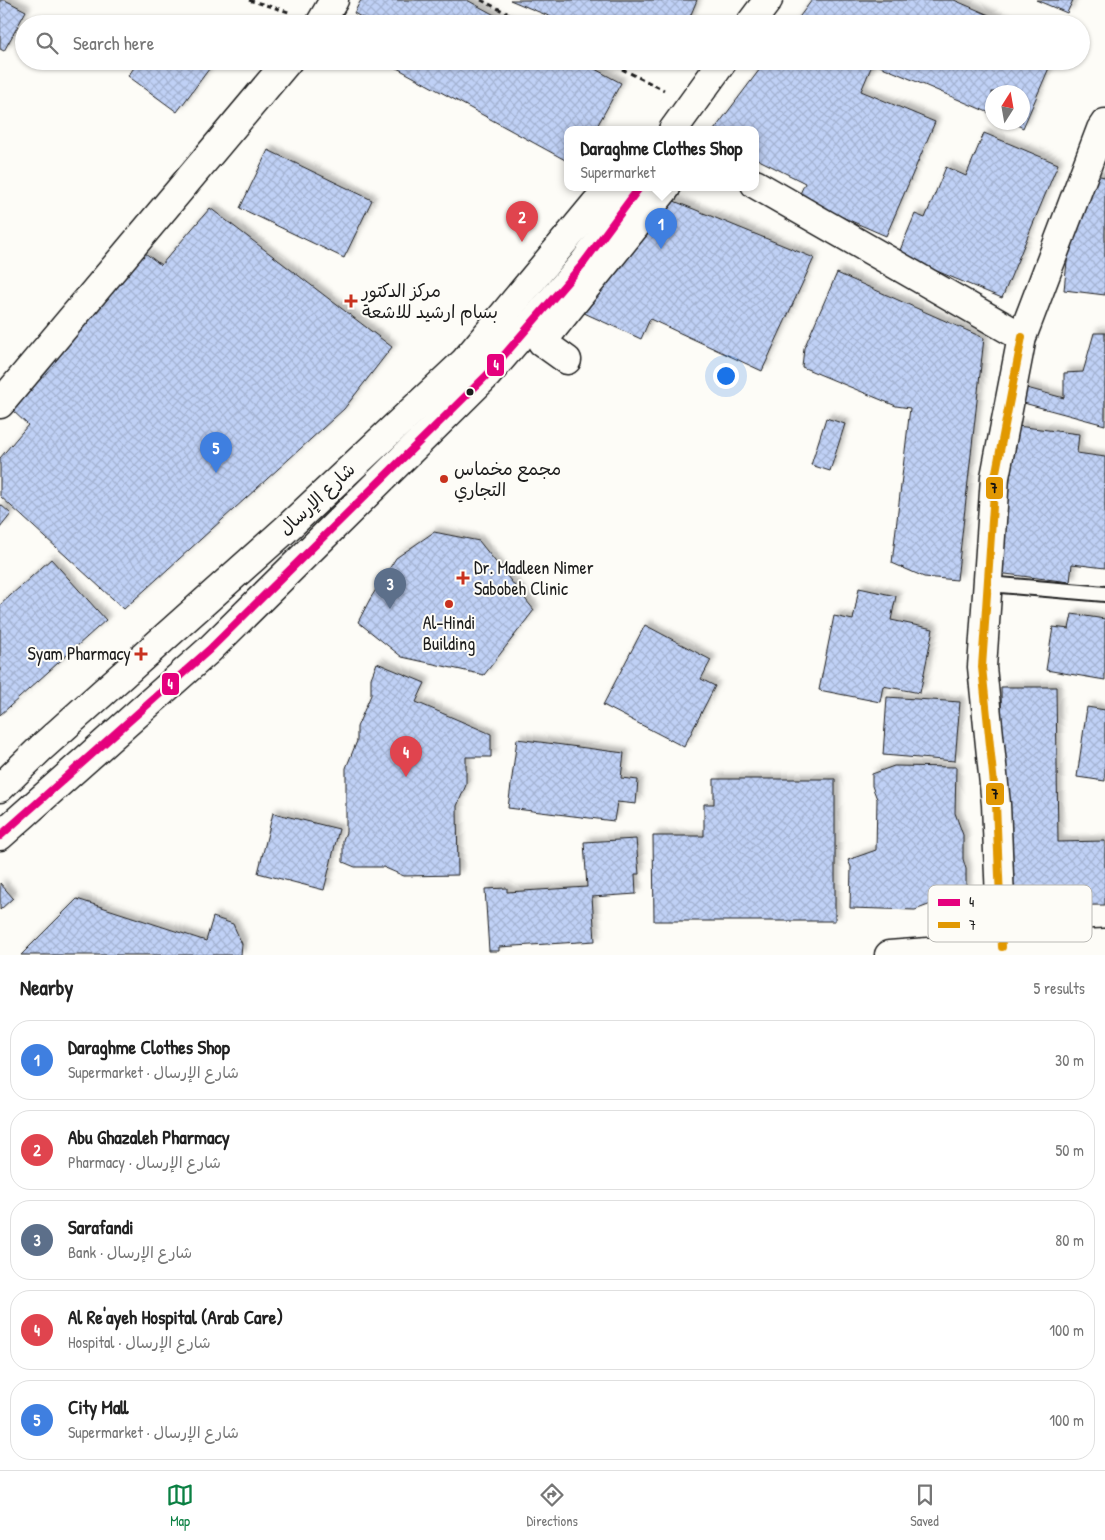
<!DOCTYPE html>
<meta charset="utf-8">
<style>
:root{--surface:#fff;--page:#f2f2f2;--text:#222;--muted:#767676;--line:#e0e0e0;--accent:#0b8043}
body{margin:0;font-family:"Patrick Hand","Playpen Sans Arabic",sans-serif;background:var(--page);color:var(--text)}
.compass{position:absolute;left:985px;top:85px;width:45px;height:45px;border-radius:50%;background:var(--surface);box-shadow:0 1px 4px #0004;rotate:11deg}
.you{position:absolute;left:725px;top:375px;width:18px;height:18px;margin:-12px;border:4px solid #fff;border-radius:50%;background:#1a73e8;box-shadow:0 0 0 8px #1a73e833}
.badge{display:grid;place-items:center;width:32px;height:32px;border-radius:50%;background:var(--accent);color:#fff;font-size:16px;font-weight:700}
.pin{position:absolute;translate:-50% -41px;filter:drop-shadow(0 1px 2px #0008)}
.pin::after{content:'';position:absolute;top:26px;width:18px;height:15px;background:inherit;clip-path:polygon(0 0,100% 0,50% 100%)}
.popup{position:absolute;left:564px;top:126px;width:195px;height:65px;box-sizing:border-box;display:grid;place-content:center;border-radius:10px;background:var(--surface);filter:drop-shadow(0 1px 4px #0005);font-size:16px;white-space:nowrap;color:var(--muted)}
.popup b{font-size:19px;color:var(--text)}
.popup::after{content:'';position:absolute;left:50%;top:100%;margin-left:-10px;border:10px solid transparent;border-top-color:var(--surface)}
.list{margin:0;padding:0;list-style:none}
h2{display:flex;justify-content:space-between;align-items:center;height:65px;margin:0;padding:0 20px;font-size:21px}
h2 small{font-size:16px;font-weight:400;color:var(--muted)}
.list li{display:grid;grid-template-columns:32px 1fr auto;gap:15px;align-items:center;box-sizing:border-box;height:80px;margin:0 10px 10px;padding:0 10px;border:1px solid var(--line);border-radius:20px}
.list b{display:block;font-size:19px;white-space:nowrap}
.list p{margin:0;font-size:16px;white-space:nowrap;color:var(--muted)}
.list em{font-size:16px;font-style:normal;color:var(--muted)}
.icon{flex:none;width:28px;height:28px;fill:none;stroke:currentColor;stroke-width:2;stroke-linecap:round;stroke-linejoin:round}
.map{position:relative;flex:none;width:1105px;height:955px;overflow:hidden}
.search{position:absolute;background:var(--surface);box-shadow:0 1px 4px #0004;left:15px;right:15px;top:15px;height:55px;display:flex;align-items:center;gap:12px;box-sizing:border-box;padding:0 18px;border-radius:28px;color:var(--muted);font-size:19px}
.sheet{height:515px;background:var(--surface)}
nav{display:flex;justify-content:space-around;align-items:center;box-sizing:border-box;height:70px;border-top:1px solid var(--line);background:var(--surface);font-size:14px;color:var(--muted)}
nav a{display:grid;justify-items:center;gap:2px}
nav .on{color:var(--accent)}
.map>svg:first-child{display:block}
</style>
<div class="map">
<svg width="1105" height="955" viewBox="0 0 1105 955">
<defs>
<pattern id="building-cross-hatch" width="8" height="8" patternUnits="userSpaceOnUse" patternTransform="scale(1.25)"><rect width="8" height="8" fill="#c0d1f6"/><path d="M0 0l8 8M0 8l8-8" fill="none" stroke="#a4b3d2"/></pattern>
<filter id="shadow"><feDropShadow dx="4.5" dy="-4.5" stdDeviation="2.5" flood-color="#0004"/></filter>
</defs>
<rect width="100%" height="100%" fill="#fdfcf7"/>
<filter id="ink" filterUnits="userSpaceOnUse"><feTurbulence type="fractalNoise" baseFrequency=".02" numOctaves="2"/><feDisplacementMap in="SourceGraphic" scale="10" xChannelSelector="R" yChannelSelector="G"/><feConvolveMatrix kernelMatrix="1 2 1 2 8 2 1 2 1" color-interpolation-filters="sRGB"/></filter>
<g filter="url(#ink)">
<!-- building -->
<g fill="url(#building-cross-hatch)" stroke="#1c1c1c" filter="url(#shadow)">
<polygon points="0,0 5,0 26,11 4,51 0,49"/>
<polygon points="361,0 467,0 511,24 373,24 354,13"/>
<polygon points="510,0 697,0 687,24 568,24"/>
<polygon points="812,0 954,0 1010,24 794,24"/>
<polygon points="1036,0 1073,0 1067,13"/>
<polygon points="139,61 215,61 177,112 128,76"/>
<polygon points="384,61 580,61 621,83 595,130 567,130 567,161"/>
<polygon points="766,61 1052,61 1023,128 1011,122 1022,122 1022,92 992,92 992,114 873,63 861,91 935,122 886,236 798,198 805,183 755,158 755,130 714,130"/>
<polygon points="984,133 1058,164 1002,298 898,255 915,214 925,218 946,167 966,176"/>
<polygon points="268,150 372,200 344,258 240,208"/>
<polygon points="1095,175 1105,177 1105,295 1064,290 1069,243"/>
<polygon points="669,199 814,258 762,371 650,319 641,339 582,312"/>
<polygon points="210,208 392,347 344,409 124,609 0,496 0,458 28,425 12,410 145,253 161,265"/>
<polygon points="837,273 984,338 957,580 924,577 892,563 910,408 896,406 802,367 804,348"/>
<polygon points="1094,333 1105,333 1105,425 1020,402 1023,387 1064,398 1064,373 1083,372"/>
<polygon points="826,418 845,424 830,471 811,465"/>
<polygon points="1017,426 1079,434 1077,453 1105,457 1105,568 1072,564 1070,582 997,573"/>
<polygon points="0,504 11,514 0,528"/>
<polygon points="434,532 479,541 534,610 484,675 402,657 358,622 370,599 396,558"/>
<polygon points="51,559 106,620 0,715 0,605"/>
<polygon points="859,588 896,596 891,620 933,629 920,693 883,686 880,702 819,690 834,616 853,620"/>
<polygon points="1072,614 1105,619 1105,680 1046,670 1053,627 1069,629"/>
<polygon points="645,625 711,660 701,679 715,686 684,747 603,705"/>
<polygon points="377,663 425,683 416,702 491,734 491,757 466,757 466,785 457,806 458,875 404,876 383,867 355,867 343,862 343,840 346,832 346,768 357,741 357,727 371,695 371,678"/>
<polygon points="1001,687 1056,687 1058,842 1105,841 1105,905 1004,906"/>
<polygon points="887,697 960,702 955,761 883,755"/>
<polygon points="1087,707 1105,710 1105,781 1077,777"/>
<polygon points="517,739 624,753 621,778 638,780 636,804 617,802 614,821 508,808"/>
<polygon points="894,766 956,767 955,813 963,835 963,859 966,869 966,891 915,910 850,908 851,867 848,860 876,850 877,799 872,786 872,774"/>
<polygon points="714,779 835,779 835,921 654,921 653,836 704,836 704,804 714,804"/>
<polygon points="273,813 339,829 324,890 258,873"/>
<polygon points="636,839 639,874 635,874 636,894 592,897 595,941 499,947 499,951 489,951 485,889 507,888 507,892 587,887 584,842"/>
<polygon points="0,883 13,898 0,910"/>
<polygon points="77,899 206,941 213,917 233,924 242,944 241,955 21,955"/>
</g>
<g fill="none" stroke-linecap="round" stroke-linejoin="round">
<defs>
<polyline id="lane" points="988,584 1105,594"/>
<g id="street">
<polyline points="320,24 334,0"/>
<polyline points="755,184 1022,337 1101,129 1105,123"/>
<polyline points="567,360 542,342 666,188"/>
<polyline points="0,404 288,61"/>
<polyline points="1002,947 996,804 982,667 995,477 1022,337"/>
</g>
<g id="secondary">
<polyline points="750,24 768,0"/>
<polyline points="673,130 723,61"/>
<polyline points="0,788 41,748 285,530 465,361 596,203 611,188"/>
<polyline points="0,836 209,650 487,375 582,265 639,188"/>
<polyline points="889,955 941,951 1105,943"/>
</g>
</defs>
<!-- lane casing -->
<use href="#lane" stroke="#1c1c1c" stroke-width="18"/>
<!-- street casing -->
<use href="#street" stroke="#1c1c1c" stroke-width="31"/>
<!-- secondary casing -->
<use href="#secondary" stroke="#1c1c1c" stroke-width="31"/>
<!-- path -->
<g stroke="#1c1c1c" stroke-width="3" stroke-dasharray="5 4" stroke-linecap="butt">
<polyline points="249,0 292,13"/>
<polyline points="481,0 529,24"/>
<polyline points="606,61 664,90"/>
</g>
<!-- lane -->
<use href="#lane" stroke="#fdfcf7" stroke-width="14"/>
<!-- street -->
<use href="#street" stroke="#fdfcf7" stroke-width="28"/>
<!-- secondary -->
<use href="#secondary" stroke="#fdfcf7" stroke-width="28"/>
<defs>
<polyline id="bus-1" points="0,836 209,650 487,375 582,265 639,188"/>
<polyline id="bus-2" points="1002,947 996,804 982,667 995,477 1022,337"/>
</defs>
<!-- bus-1 casing -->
<use href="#bus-1" stroke="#fdfcf7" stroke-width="11"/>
<!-- bus-2 casing -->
<use href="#bus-2" stroke="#fdfcf7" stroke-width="11"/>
<!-- bus-1 -->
<use href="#bus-1" stroke="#e5007d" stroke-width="8"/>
<!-- bus-2 -->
<use href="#bus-2" stroke="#e19803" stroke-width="8"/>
</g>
</g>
<!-- markers -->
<g fill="#c8321e" stroke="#fdfcf7" stroke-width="2">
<path d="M348.5 293.5h5v5h5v5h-5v5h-5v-5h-5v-5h5z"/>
<circle cx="444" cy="479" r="5"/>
<path d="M460.5 570.5h5v5h5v5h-5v5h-5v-5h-5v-5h5z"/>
<circle cx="449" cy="604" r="5"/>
<path d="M138.5 646.5h5v5h5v5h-5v5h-5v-5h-5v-5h5z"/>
</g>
<circle fill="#1c1c1c" stroke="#fdfcf7" stroke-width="2" cx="470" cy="392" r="4.5"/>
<g text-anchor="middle" stroke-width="4" stroke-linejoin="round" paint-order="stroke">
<!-- poi labels -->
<g font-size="18" fill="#1c1c1c" stroke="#fdfcf7" text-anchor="start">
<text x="362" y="297">مركز الدكتور<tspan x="362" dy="21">بسام ارشيد للاشعة</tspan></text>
<text x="454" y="475">مجمع مخماس<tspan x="454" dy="21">التجاري</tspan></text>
<text x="474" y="574">Dr. Madleen Nimer<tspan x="474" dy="21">Sabobeh Clinic</tspan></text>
<text x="449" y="629" text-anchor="middle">Al-Hindi<tspan x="449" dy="21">Building</tspan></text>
<text x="131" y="660" text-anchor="end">Syam Pharmacy</text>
</g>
<!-- street labels -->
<g font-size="18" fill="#1c1c1c" stroke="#fdfcf7">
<text transform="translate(317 499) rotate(-43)" y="6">شارع الإرسال</text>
</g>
</g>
<!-- legend -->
<rect x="928" y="885" width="164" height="57" rx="8" fill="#fdfcf7" stroke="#bab9b5" stroke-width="1"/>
<rect x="938" y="899" width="22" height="7" fill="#e5007d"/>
<rect x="938" y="922" width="22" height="6" fill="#e19803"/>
<g font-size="14" fill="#1c1c1c">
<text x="969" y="907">4</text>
<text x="969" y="930">7</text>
</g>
<g stroke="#fdfcf7" stroke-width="2">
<rect x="486" y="353" width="19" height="24" rx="5" fill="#e5007d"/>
<rect x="985" y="476" width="19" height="24" rx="5" fill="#e19803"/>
<rect x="161" y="672" width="19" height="24" rx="5" fill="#e5007d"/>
<rect x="985" y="782" width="20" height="24" rx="5" fill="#e19803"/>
</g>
<g font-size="14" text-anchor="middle" font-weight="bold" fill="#fff">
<text x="496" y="370">4</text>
<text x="170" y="689">4</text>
</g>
<g font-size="14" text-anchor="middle" font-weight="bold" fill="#111">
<text x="994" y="493">7</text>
<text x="995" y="799">7</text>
</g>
</svg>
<svg class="compass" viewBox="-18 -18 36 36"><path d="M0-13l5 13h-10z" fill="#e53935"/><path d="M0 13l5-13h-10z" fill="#767676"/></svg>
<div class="you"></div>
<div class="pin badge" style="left:661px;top:249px;background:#3f7fe0">1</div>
<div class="popup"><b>Daraghme Clothes Shop</b>Supermarket</div>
<div class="pin badge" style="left:522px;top:242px;background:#e0444e">2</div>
<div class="pin badge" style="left:390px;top:609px;background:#5c6f8a">3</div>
<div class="pin badge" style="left:406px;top:777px;background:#e0444e">4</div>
<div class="pin badge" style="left:216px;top:473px;background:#3f7fe0">5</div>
<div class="search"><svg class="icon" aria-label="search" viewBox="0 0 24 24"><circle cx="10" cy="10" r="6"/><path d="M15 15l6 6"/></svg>Search here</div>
</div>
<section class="sheet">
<h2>Nearby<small>5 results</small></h2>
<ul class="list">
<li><span class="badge" style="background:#3f7fe0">1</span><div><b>Daraghme Clothes Shop</b><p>Supermarket · شارع الإرسال</p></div><em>30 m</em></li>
<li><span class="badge" style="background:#e0444e">2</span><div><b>Abu Ghazaleh Pharmacy</b><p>Pharmacy · شارع الإرسال</p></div><em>50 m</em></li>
<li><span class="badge" style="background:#5c6f8a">3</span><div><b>Sarafandi</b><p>Bank · شارع الإرسال</p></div><em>80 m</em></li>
<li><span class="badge" style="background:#e0444e">4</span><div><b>Al Re'ayeh Hospital (Arab Care)</b><p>Hospital · شارع الإرسال</p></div><em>100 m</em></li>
<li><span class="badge" style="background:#3f7fe0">5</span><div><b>City Mall</b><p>Supermarket · شارع الإرسال</p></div><em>100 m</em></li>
</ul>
</section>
<nav>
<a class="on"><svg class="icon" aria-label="map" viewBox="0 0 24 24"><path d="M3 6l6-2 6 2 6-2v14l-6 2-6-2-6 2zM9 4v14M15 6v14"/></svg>Map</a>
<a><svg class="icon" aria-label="directions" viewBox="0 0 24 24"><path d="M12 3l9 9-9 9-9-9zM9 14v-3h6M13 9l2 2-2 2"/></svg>Directions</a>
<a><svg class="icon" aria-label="saved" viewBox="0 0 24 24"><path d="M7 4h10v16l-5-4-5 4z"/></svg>Saved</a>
</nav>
